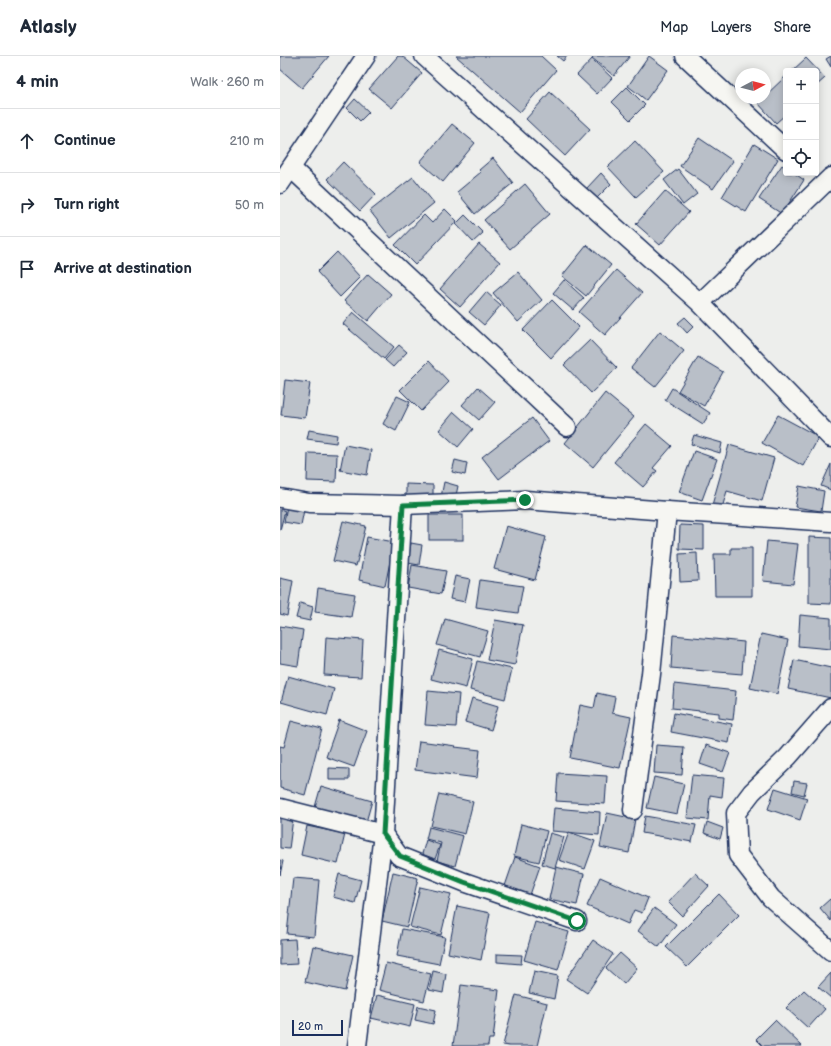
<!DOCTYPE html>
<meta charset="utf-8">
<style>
:root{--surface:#fff;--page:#f2f2f3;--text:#1f2937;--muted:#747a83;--line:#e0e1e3}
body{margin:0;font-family:"Balsamiq Sans",sans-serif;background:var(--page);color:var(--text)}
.controls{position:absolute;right:12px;top:12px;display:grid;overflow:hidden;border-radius:4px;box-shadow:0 2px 10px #0003}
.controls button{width:36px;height:36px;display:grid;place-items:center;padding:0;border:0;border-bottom:1px solid var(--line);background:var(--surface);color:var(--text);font:20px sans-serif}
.compass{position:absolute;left:455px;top:12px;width:36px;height:36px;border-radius:50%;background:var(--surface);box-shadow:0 2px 10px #0003;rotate:83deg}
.scale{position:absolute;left:12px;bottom:10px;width:51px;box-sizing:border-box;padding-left:4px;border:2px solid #1b2f5e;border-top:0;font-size:11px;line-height:14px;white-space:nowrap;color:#1b2f5e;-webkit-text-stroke:3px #f6f6f2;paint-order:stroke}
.stop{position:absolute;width:12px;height:12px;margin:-9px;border:3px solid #0b8043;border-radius:50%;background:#fff}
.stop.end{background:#0b8043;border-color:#fff;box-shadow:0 1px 4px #0008}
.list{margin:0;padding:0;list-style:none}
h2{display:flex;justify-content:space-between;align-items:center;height:52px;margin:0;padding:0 16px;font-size:17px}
h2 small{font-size:13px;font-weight:400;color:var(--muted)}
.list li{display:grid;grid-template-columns:26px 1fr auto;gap:12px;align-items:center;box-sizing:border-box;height:64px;padding:0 16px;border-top:1px solid var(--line)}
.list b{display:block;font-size:15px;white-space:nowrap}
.list em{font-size:13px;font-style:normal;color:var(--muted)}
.icon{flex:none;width:22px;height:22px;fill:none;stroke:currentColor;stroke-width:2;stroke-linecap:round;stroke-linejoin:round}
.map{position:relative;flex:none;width:551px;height:990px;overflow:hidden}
header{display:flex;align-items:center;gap:24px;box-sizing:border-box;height:56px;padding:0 20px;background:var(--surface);border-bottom:1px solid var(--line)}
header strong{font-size:19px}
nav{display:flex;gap:22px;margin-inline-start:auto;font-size:14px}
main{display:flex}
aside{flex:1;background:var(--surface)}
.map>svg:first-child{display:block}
</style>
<header>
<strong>Atlasly</strong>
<nav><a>Map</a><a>Layers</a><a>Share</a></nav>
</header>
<main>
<aside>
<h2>4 min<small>Walk · 260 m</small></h2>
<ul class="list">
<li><svg class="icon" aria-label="ahead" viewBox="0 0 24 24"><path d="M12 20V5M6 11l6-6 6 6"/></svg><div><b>Continue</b></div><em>210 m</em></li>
<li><svg class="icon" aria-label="right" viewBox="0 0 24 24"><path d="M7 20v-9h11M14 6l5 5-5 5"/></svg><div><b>Turn right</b></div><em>50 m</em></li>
<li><svg class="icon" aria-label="arrive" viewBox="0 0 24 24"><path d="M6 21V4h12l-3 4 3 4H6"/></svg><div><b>Arrive at destination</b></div></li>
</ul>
</aside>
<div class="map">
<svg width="551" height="990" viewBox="0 0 551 990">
<rect width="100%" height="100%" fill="#edeeec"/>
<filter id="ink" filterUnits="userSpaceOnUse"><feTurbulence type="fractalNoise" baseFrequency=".025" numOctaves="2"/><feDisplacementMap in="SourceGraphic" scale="8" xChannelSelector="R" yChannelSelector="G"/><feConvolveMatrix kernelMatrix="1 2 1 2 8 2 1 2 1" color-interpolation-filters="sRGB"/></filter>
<g filter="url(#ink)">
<!-- building -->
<g fill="#b9bfc8" stroke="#1b2f5e">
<polygon points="0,0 49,0 22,32 0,13"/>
<polygon points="118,0 122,0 142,17 112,52 89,33"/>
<polygon points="176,0 261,0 276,14 240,56"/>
<polygon points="277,0 287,0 283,5"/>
<polygon points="313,0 350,0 334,20 312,2"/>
<polygon points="369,0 388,14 366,44 348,30"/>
<polygon points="551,0 551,11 546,3"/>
<polygon points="526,2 545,22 536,30 536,15 512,15"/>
<polygon points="312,3 332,22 317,38 297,19"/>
<polygon points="506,20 506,58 496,67 478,47 483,42 485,42 485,40"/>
<polygon points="347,31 365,49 350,64 332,46"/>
<polygon points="270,36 310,73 285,100 246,63"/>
<polygon points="75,43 89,56 80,65 67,52"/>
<polygon points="172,68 195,87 163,126 140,106"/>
<polygon points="419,82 453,105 433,133 400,110"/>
<polygon points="355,85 384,116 356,141 328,111"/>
<polygon points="474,88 498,103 466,156 442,141"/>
<polygon points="213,102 233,127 195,158 177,136 201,116 199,114"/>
<polygon points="63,106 96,138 80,155 47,123"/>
<polygon points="502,109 506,112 506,117 514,117 524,124 502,158 479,143"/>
<polygon points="398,113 417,138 403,149 384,124"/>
<polygon points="321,117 331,128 316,143 306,133"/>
<polygon points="133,121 154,147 111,182 90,155"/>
<polygon points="245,128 270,158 230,193 204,164"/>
<polygon points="385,135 409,156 380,189 356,168"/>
<polygon points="165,153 177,165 135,209 115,189 144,159 152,167"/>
<polygon points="185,159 203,177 193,186 176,168"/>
<polygon points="199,188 220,206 180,251 160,233"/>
<polygon points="307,189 331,209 306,240 282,220"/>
<polygon points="57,196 80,221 60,241 37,216"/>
<polygon points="336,214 362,237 325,279 299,256"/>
<polygon points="238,216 262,244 238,266 213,237"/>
<polygon points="88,218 111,238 88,265 64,245"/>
<polygon points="284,224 304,242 293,254 273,237"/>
<polygon points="206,236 221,249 204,269 189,256"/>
<polygon points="272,244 299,271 271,302 243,274"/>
<polygon points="73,256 114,291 104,303 63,268"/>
<polygon points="405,261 414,270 407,277 398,267"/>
<polygon points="380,275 404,295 375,331 351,312"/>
<polygon points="310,284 337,312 311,337 284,309"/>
<polygon points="119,289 127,296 113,311 105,304"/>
<polygon points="418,301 443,316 424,350 398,335"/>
<polygon points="149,305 169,326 141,355 120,334"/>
<polygon points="5,324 30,327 25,362 1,359"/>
<polygon points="198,331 215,346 199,364 182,349"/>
<polygon points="392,332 430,357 423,368 385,344"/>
<polygon points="325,337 354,361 313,411 285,387"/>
<polygon points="117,340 130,346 116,375 103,368"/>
<polygon points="174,356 193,373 178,391 159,374"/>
<polygon points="498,359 539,381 523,410 482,387"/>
<polygon points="252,362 269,385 219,423 202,401"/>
<polygon points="366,368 392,390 373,412 377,415 363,431 334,406"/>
<polygon points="29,374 57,379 56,387 27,383"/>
<polygon points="414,379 442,387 440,397 411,388"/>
<polygon points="65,389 91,394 87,419 60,414"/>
<polygon points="449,389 494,402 482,445 447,435 442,452 432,449"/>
<polygon points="414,395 437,403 422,444 399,436"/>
<polygon points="28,397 57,398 56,426 27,425"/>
<polygon points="175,404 187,407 185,419 172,416"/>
<polygon points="551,408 551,434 541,430"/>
<polygon points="164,426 178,430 175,444 161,441"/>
<polygon points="126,428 153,429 153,441 126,440"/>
<polygon points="519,430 544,435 541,455 515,451"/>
<polygon points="7,450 24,454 21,469 4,466"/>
<polygon points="0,453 5,455 0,474"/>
<rect x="149" y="459" width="34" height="25"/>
<polygon points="63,465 86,470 76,510 53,505"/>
<polygon points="400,469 424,470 424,494 399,493"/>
<polygon points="226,470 266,481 255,524 214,513"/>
<polygon points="87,481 114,486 105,530 79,524"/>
<polygon points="529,481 551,482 551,548 529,547"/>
<polygon points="487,485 518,488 513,528 483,525"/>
<polygon points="131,487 142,489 139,509 128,507"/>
<polygon points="451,492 472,492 472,540 435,540 434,498 451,498"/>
<polygon points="417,497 418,525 400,526 399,498"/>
<polygon points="132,509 166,515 161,538 128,532"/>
<polygon points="175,520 190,523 185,546 170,543"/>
<polygon points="0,522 13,525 7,560 0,558"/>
<polygon points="200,524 243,530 238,557 196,551"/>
<polygon points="38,532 75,538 71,561 35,556"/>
<polygon points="20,547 33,551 30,565 16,562"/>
<polygon points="520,559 551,562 551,593 518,590"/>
<polygon points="165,563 208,575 200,601 157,589"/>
<polygon points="215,564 243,569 235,609 207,604"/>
<polygon points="0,570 23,574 18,610 0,607"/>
<polygon points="481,578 508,584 497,638 470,632"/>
<polygon points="393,579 464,586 462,618 391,612"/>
<polygon points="46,581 83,584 81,621 44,619"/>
<polygon points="159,594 193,603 186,632 151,623"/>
<polygon points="514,604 551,612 551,642 508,633"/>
<polygon points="197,605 232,613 225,643 190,634"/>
<polygon points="8,620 54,633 47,659 1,646"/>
<polygon points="394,628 456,635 453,664 439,662 439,657 392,652"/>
<polygon points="148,635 179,638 176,671 145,669"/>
<polygon points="317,637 335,641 332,657 351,661 340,712 290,702 300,649 314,652"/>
<polygon points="192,642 218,650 211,674 185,666"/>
<polygon points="394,657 452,668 449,687 391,676"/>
<polygon points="59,664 87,675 74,711 46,701"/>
<polygon points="11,665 42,673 25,739 0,732 0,690 4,691"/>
<polygon points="139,685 176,690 175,691 200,694 197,722 135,714"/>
<polygon points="376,689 404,691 402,719 374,717"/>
<polygon points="426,689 450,697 443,716 420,708"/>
<polygon points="49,712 69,713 69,724 49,724"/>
<polygon points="278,717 327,720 325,748 276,745"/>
<polygon points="412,719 444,722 442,741 430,739 428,764 407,762"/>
<polygon points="374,721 404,728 397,758 367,752"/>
<polygon points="514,725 527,727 524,739 512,736"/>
<polygon points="41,730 92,745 86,766 35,751"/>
<polygon points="495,732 527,742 520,764 488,753"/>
<polygon points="159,738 193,746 185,778 151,770"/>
<polygon points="274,752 320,756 319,779 272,775"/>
<polygon points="327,757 355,763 349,797 320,791"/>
<polygon points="0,760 13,762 9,793 0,792"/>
<polygon points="365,760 416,769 412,786 362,777"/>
<polygon points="427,766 443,772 440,783 424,777"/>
<polygon points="241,768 267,775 259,806 234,800"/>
<polygon points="27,770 65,778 58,808 21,799"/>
<polygon points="149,771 183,780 175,810 157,805 161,787 146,783"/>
<polygon points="289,776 315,785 305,813 279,804"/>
<polygon points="270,777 284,781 275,812 262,808"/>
<polygon points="146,784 160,789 155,803 142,798"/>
<polygon points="235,801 260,810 250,839 225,830"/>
<polygon points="0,804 3,805 0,819"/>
<polygon points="276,811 304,818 297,849 269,843"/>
<polygon points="113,816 138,822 127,871 102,865"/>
<polygon points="415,817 429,830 402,860 388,846"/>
<polygon points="59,818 81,824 75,847 53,841"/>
<polygon points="320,821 368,842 362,857 354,854 348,868 307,850"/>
<polygon points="13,822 39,824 34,881 7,878"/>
<polygon points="140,831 171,838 161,879 130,871"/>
<polygon points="439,838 459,859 407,911 386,891"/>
<polygon points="550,843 551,844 551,865 540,852"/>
<polygon points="177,850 210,857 201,904 168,897"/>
<polygon points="374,852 396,868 379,891 358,875"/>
<polygon points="255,866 289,876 278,914 244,904"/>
<polygon points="122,873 165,881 159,908 117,900"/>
<polygon points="15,883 17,908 0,909 0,884"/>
<polygon points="313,884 333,898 307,937 286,923"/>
<polygon points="33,890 73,899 65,935 25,926"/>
<polygon points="340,897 357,912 344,928 326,912"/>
<polygon points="217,898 242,899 241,908 217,906"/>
<polygon points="106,907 151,918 144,945 99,934"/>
<polygon points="153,915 166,918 163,937 149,934"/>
<polygon points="254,915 278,920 274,943 249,937"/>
<polygon points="551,917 551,942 538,931"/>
<polygon points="181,929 219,934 213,983 209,983 208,990 173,990"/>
<polygon points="524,934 545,953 528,972 506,952"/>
<polygon points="97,939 135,948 130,971 91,962"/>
<polygon points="236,939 267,947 257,990 229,990 223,989"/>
<polygon points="138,950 156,954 153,968 135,964"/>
<polygon points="495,964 522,990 483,990 476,983"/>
</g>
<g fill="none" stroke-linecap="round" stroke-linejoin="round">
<defs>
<g id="minor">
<polyline points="144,0 420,247 551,382"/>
<polyline points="405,0 506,94"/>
<polyline points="11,112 287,371"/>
<polyline points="0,128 86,0"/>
<polyline points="420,247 551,121"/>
<polyline points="0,442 29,447 123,449 245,444 387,455 551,466"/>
<polyline points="551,652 508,701 472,736 456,757 458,799 491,842 551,895"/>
<polyline points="0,752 103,778 119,800 184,826 297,865"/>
<polyline points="353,754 371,618 387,455"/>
<polyline points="77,990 103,778 123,449"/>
</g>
</defs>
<!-- minor casing -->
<use href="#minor" stroke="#1b2f5e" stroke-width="21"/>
<!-- minor -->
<use href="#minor" stroke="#f6f6f2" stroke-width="18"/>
</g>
</g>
<g fill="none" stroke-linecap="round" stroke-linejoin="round" filter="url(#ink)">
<!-- route -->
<polyline stroke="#0b8043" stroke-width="5" points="245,444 123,449 103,778 120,800 184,826 297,865"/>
</g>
</svg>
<div class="controls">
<button>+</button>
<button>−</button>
<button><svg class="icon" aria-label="locate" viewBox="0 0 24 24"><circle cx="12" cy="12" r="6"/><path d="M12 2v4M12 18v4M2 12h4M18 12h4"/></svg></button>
</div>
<svg class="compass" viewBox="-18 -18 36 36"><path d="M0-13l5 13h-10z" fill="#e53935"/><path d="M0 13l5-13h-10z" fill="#747a83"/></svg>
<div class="scale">20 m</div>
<div class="stop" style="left:297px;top:865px"></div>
<div class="stop end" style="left:245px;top:444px"></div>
</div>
</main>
